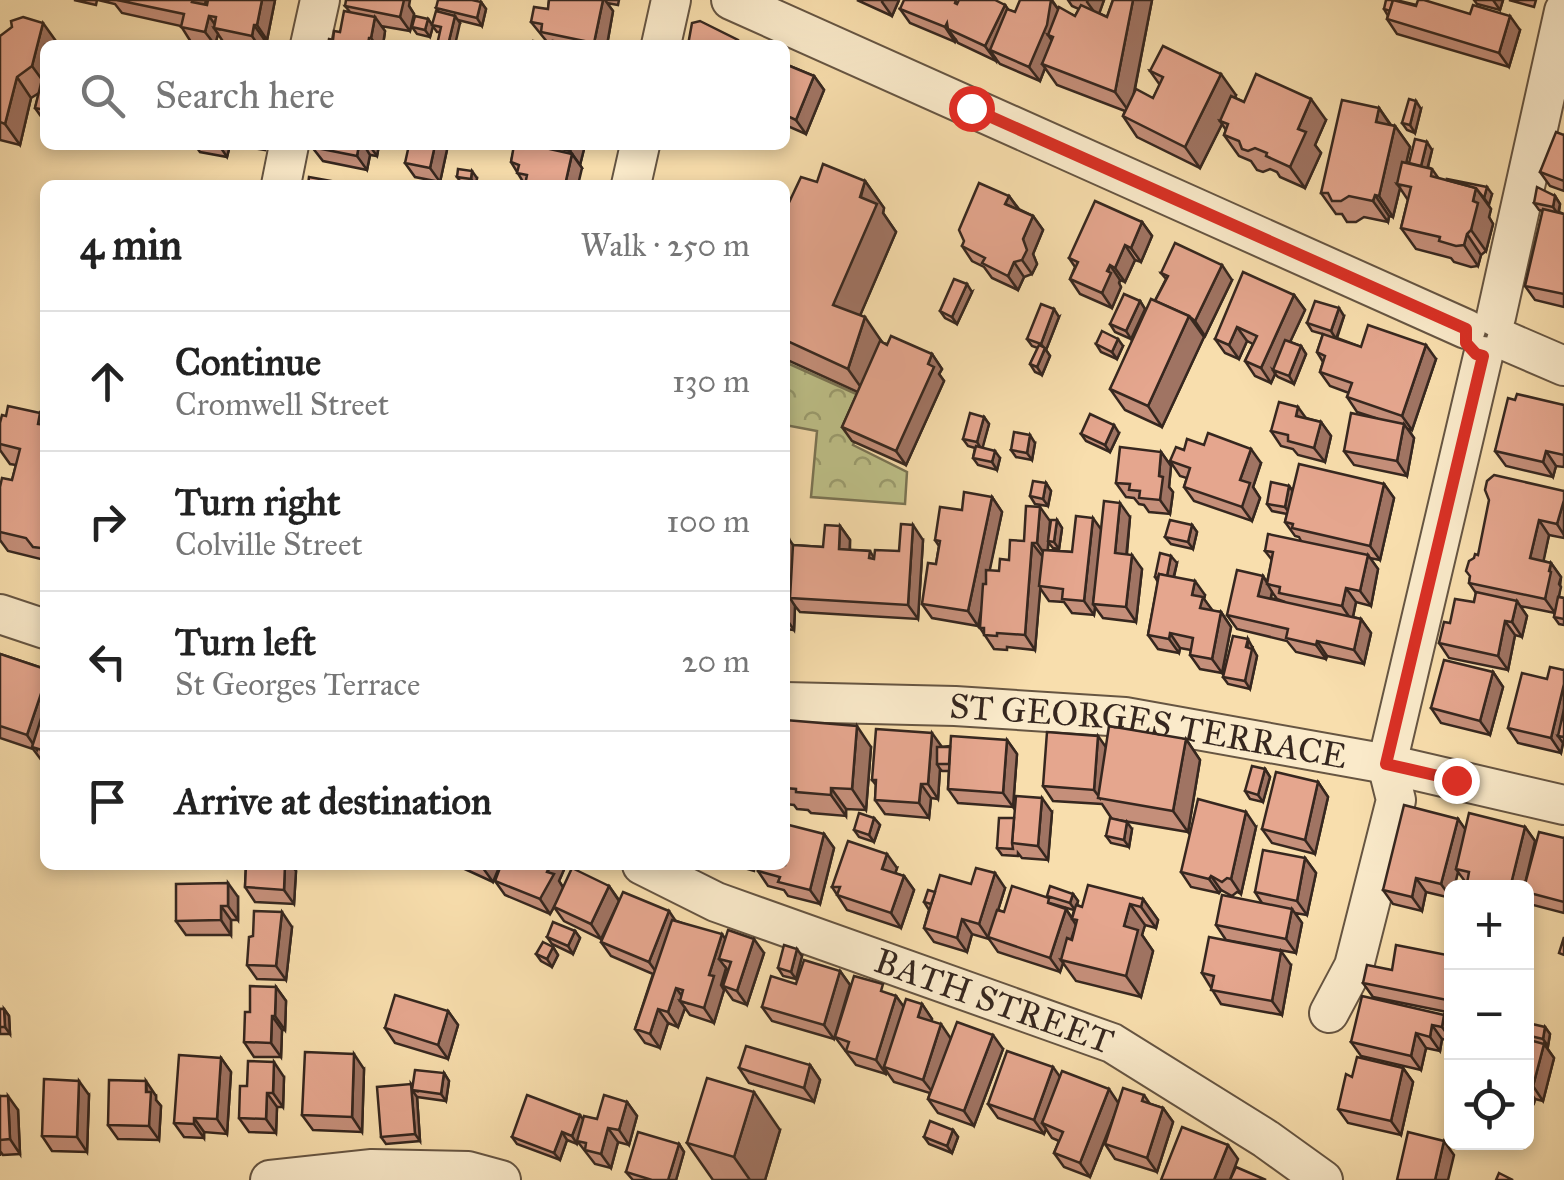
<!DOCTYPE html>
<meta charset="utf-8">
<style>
:root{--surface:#fff;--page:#f6f6f6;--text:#222;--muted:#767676;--line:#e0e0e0}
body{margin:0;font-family:"IM FELL Great Primer",serif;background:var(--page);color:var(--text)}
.controls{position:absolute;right:30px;bottom:30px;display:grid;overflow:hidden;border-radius:15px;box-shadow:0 5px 15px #0003}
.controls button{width:90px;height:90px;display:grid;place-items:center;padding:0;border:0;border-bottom:2px solid var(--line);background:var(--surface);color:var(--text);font:50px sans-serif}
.stop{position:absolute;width:30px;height:30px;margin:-22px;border:8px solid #d93025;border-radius:50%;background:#fff}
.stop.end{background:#d93025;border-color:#fff;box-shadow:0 2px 10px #0008}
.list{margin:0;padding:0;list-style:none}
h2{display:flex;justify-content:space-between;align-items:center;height:130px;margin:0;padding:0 40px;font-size:42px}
h2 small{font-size:32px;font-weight:400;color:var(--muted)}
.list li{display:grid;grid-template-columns:65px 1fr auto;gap:30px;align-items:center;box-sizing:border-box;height:140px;padding:0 40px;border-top:2px solid var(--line)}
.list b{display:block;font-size:38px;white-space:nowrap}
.list p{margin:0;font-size:32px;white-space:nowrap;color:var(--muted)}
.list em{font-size:32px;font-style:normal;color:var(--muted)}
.icon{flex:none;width:55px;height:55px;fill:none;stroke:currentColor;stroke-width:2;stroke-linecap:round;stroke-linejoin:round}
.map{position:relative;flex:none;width:1564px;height:1180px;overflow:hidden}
.search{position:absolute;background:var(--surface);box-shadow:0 5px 15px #0003;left:40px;top:40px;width:750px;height:110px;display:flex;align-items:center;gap:25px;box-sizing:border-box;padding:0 35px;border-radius:15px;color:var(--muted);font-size:38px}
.panel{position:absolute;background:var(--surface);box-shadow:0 5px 15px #0003;left:40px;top:180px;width:750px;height:690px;border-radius:15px}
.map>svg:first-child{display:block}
</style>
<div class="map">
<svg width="1564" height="1180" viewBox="0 0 1564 1180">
<defs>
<pattern id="park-crowns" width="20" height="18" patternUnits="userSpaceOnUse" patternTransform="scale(2.5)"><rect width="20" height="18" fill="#bec189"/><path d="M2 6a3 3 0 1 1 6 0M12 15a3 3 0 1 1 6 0" fill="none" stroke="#9b9d6f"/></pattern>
</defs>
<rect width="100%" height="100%" fill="#f8dead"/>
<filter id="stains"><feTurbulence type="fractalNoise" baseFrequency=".002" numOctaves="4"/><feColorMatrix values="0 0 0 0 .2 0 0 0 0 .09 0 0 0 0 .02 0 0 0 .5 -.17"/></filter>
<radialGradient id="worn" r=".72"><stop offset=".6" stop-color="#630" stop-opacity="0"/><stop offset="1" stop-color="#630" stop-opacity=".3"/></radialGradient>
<!-- park -->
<polygon fill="url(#park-crowns)" stroke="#7a7454" stroke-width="2.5" points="785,362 872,401 853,445 907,472 905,504 811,497 817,431 785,425"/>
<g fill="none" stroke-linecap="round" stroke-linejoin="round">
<defs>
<g id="minor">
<polyline points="731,0 1466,329"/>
<polyline points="310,45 320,0"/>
<polyline points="661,45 671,0"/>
<polyline points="281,185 289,145"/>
<polyline points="631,185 640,145"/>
<polyline points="1496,317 1564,11"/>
<polyline points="1506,341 1564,366"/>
<polyline points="0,614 45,629"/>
<path id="s1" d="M785,702L955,706L1125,717L1387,764L1564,805"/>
<path id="s2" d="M642,865L716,902L1112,1043L1266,1139L1323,1180"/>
<polyline points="1329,1013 1354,966 1396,800 1387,764 1483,356"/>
<polyline points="270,1180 372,1169 468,1171 501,1180"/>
</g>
</defs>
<!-- minor casing -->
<use href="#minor" stroke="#665542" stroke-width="42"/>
<!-- minor -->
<use href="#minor" stroke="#faeaca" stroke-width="38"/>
</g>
<!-- wall -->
<g fill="#c58f7a" stroke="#36271f" stroke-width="2.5" fill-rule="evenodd">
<polygon points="74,0 97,0 96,5"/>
<polygon points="98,0 206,0 205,5 275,0 267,40 264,39 263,45 236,45 224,43 218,34 215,45 191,42 181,26 122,13 115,4"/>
<polygon points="549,0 619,0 618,5 607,3 613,11 607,45 532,45 548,43 531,22 548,9"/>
<polygon points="857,0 899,0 892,16"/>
<polygon points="1052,0 1058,9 1075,16 1079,9 1072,6 1068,0 1104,0 1099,13 1107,17 1113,0 1152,0 1134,94 1153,98 1160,85 1150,71 1236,95 1235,98 1244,102 1326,120 1315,145 1321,153 1305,188 1280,177 1277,172 1270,169 1263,172 1257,170 1251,161 1239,156 1224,135 1226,130 1222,124 1200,168 1137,137 1123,116 1125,111 1057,85 1045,68 1040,81 1000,64 996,59 996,61 958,43 956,40 955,42 910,23 900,9 1005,5 1008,10 1015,12"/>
<polygon points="1474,0 1503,0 1500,10 1477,4"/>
<polygon points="1509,0 1536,0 1534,7"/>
<polygon points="1400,1 1520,30 1509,67 1397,34 1387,19 1388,16 1384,9"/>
<polygon points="481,2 486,9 482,26 458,20 460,23 440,32 437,32 432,25 439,12 436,8"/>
<polygon points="345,6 409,6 414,14 410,31 381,26 385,31 383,45 328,45 340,32 350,12"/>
<polygon points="428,19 433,26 430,37 417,34 412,27"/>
<polygon points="0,36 58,44 58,45 45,45 45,122 35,108 39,93 31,98 20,145 0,140"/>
<polygon points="785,64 814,76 824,90 806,134 785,125"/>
<polygon points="1379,108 1391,125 1395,126 1410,147 1406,162 1409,163 1432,150 1428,167 1432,169 1439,179 1492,194 1488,205 1491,209 1489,217 1493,224 1486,251 1481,255 1478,266 1471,267 1454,262 1451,258 1416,249 1401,228 1408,200 1400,188 1393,217 1389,216 1388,222 1364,217 1356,222 1347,222 1342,214 1336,214 1321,193"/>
<polygon points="1421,109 1415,133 1407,130 1402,123"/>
<polygon points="1564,135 1564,191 1550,186 1540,172"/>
<polygon points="195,145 230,145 227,157 200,152"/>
<polygon points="250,145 265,145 265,150 252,148"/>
<polygon points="313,145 379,145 377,156 370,155 367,170 323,161 312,147"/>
<polygon points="448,145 440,182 415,177 405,163"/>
<polygon points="500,145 585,145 580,165 582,168 525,185 511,162 514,149"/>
<polygon points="457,177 477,178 476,185 462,184"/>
<polygon points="865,181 884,208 883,213 896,232 860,315 883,343 932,354 942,369 939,374 944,381 906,465 852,441 842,427 858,392 785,359 785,211 817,182"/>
<polygon points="1009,196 1019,209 1033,216 1043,230 1033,254 1037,264 1032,274 1024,277 1018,290 992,278 984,267 972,261 962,246"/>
<polygon points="1555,196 1560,204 1559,212 1564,214 1564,307 1535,300 1525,286 1543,211 1539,210 1534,203"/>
<polygon points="1142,222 1152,236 1141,262 1135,260 1125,282 1120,280 1119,283 1121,287 1112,308 1080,294 1070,279 1075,267 1069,258"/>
<polygon points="1161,273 1232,280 1205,336 1201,334 1204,337 1162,427 1125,410 1110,389 1166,279"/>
<polygon points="972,292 957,324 945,318 940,311"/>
<polygon points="1294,295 1305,310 1290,342 1301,346 1306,354 1294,384 1278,377 1275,374 1271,383 1255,376 1245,361 1253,344 1247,341 1239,359 1225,353 1215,339"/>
<polygon points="1140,301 1145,309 1131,339 1115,332 1110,324"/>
<polygon points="1344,316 1337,338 1361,347 1436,359 1412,430 1408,429 1414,438 1407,476 1354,465 1344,451 1376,418 1357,412 1347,397 1349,393 1330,386 1320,372 1323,362 1317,352 1323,334 1312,331 1307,323"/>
<polygon points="1059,317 1046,350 1050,356 1042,375 1035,372 1030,364 1038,348 1032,346 1027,339"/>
<polygon points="1096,344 1123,346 1117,359 1101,352"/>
<polygon points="1515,400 1564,405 1564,467 1556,466 1553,477 1506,466 1495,451"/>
<polygon points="40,413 45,419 45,564 41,559 8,551 0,540 0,487 12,480 16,465 10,464 0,450 0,423 6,416"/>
<polygon points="984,417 989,424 982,448 1000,458 997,470 978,465 973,458 975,448 968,446 963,439"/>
<polygon points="1306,418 1321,422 1331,436 1325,462 1298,455 1293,449 1281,446 1271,431"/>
<polygon points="1119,433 1110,452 1086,441 1081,434"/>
<polygon points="1035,443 1032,460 1016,457 1011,450"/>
<polygon points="1184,450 1261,463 1253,487 1260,498 1252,521 1194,501 1184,487 1187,478 1180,476 1170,461"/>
<polygon points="1161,452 1171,466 1169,487 1173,492 1170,514 1149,512 1144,505 1139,504 1134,498 1126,497 1116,483"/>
<polygon points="1046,483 1051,491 1048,506 1035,504 1030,496"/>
<path d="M1384,484L1394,498L1380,560L1370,558L1378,569L1371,606L1356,602L1353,617L1361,619L1371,633L1364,664L1327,656L1326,659L1296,652L1287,641L1237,629L1227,615L1263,576L1267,582L1272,560L1265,551L1301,541L1299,537L1295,536L1285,522L1287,514L1272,511L1267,504L1289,486L1293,491ZM1272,592L1277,599L1285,602L1271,598Z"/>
<polygon points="1564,491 1564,538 1549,535 1543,561 1551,563 1561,577 1559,597 1564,598 1564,625 1559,624 1554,617 1555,613 1520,606 1527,616 1522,637 1515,635 1508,670 1449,658 1439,643 1450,623 1474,602 1476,593 1469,583 1474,558"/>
<polygon points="992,497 1002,512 989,571 999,571 1050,521 1057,520 1062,528 1059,549 1053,548 1048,542 1048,550 1072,552 1101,529 1130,517 1127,554 1142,569 1136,622 1103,618 1095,607 1094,615 1072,613 1064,602 1049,601 1040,588 1035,650 1007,647 1007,650 994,649 980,628 981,612 978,626 932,618 922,604 936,564 939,546 935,540 962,510"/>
<polygon points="1192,525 1197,532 1193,549 1171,544 1165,537"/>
<polygon points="840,526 850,540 850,550 870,551 874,558 899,551 923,540 918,619 800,612 795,606 794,630 785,629 785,539 793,545 823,547"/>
<polygon points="1177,563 1174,577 1205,595 1204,599 1212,611 1221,612 1231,627 1222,673 1200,669 1190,655 1191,650 1180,648 1179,653 1158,649 1148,635 1158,582 1155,577"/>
<polygon points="1253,646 1252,649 1257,656 1250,689 1228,684 1223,677"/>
<polygon points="0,654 45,669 45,762 42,761 33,749 0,738"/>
<polygon points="1564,670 1564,744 1563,743 1561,753 1518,743 1508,728 1547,679"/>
<polygon points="1493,672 1503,687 1490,735 1441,723 1431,708"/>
<polygon points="785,720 871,747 866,810 846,809 846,816 811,813 808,810 797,809 794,805 785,804"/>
<polygon points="1186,739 1200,760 1188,832 1112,819 1102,804 1053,801 1043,786 1106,747"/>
<polygon points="1007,740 1017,754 1013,807 958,803 948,789 949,771 942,771 940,769 938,799 931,798 929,818 885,814 875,800 876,785 872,780 941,747"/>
<polygon points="1265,769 1270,777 1263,802 1250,799 1245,791"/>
<polygon points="1318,782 1328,797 1315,854 1272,843 1262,829"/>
<polygon points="1052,812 1048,860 1022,858 1018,853 1018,856 1002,855 997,848"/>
<polygon points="874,818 880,825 874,842 859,837 854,830"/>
<polygon points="1458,819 1465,830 1525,827 1535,841 1524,888 1470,888 1458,872 1451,898 1426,892 1422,911 1393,904 1383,890"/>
<polygon points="1256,827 1241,894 1237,892 1232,896 1221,890 1219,893 1191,887 1181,872"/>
<polygon points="1132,829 1129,847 1111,843 1106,836"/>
<polygon points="824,834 834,848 820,904 788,896 784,890 768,886 758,871"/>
<polygon points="1564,838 1564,913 1533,905 1526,896 1526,888"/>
<polygon points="1305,858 1316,873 1307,915 1295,913 1302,923 1296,953 1226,940 1216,925 1262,903 1255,892"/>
<polygon points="246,865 291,865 296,871 294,904 255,902 245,887"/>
<polygon points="456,865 500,865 493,882"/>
<polygon points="501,865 566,865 559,881 563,887 609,886 619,900 764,953 747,1005 733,1000 723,986 728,971 726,968 721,985 724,990 714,1023 690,1015 685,1008 678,1027 668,1023 660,1048 645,1043 635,1029 653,974 611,956 601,942 616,908 601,939 564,921 554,907 550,914 505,895 495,881"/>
<polygon points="734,865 755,865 754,871"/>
<polygon points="897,868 895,873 904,876 914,890 901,928 847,910 832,887"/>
<path d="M971,884L1005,888L998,910L1004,912L1048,898L1073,894L1078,901L1077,905L1082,907L1143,899L1158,920L1156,928L1145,925L1142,935L1153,951L1141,997L1076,981L1063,963L1060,972L998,952L989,939L972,934L967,952L934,942L924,928L929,910L924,902L935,892ZM1053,904L1074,910L1072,918L1066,909L1055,906Z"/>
<polygon points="238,897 238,920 231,920 231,935 186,935 176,921"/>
<polygon points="292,927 286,980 257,979 247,965 253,936"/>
<polygon points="575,931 580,938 573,954 552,944 547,937"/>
<polygon points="553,947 558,955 552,967 541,961 536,954"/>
<polygon points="802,956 796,979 783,976 778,968"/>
<polygon points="1452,956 1452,1013 1373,997 1363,983 1392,970"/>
<polygon points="1291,965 1282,1015 1221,1004 1202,973"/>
<polygon points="840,971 850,985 836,1034 889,994 896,996 903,1006 922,1004 932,1019 931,1021 951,1038 1003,1049 974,1126 938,1113 928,1099 930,1093 894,1082 887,1072 886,1074 856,1065 835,1037 834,1039 772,1021 762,1007 796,984"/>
<polygon points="276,987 286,1001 285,1030 282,1030 281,1057 254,1057 244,1042 250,1012"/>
<polygon points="0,1009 4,1009 9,1016 10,1034 0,1034"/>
<polygon points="448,1011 458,1025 448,1059 395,1043 385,1028"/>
<polygon points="1444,1015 1452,1025 1452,1041 1442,1039 1440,1051 1426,1048 1421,1070 1361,1056 1351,1042"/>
<polygon points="1545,1027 1550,1034 1548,1046 1545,1045 1554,1058 1543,1101 1535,1099 1534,1103 1526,1101 1526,1039 1529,1040 1526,1036 1526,1030"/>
<polygon points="221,1058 231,1072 227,1134 204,1132 204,1138 184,1137 174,1123"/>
<polygon points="810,1065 820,1080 814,1102 749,1083 739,1068"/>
<polygon points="1403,1068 1413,1082 1401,1135 1348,1123 1338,1109 1352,1077"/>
<polygon points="364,1069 362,1132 313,1130 302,1115"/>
<polygon points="444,1073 449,1081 446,1101 417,1097 420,1141 386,1144 381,1137 413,1086"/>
<polygon points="284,1077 283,1107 277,1107 276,1133 249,1132 239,1118 247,1086"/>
<polygon points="1060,1077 1118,1102 1144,1095 1150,1104 1163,1108 1173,1122 1157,1172 1115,1159 1105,1144 1112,1122 1090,1177 1064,1167 1054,1153 1059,1141 1052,1138 1046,1129 1044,1134 998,1118 988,1104"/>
<polygon points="89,1095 87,1152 52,1151 42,1136"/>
<polygon points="0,1096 18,1110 20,1154 3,1155 0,1151 0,1156"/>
<polygon points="156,1096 156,1100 161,1106 159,1140 118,1139 108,1125"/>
<polygon points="627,1102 637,1116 629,1145 618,1142 611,1168 595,1164 578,1142 577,1144 567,1140 560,1160 517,1144 512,1137 583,1119 597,1119"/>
<polygon points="780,1130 765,1180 713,1180 687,1143"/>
<polygon points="953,1130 958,1137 952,1153 929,1144 924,1137"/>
<polygon points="1458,1142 1476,1142 1474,1148 1459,1145"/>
<polygon points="679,1144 684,1152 676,1180 633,1180 626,1172"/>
</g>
<!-- shaded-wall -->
<g fill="#a07463" stroke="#36271f" stroke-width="2.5">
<polygon points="193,0 206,0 202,17 192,2"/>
<polygon points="262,0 275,0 267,40 257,25"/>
<polygon points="399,0 410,0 409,6 414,14 410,31 400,17"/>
<polygon points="603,0 605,0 613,11 607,45 596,45 594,43"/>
<polygon points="883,0 899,0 892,16 882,2"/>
<polygon points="1051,0 1061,13 1053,37 1048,35 1055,45 1042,64 1045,68 1040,81 1029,67"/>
<polygon points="1088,0 1104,0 1098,17 1087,2"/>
<polygon points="1133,0 1152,0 1130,113 1115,92"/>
<polygon points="1493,0 1503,0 1500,10"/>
<polygon points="481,2 486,9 482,26 477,18"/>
<polygon points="1005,5 1015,19 990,50 996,59 996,61 985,46"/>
<polygon points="209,16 218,29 214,28 218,34 215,45 205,32"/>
<polygon points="455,16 460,23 455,45 448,45"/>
<polygon points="1510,16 1520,30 1509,67 1499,53"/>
<polygon points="375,17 385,31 383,45 376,45 371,38"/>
<polygon points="428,19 433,26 430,37 425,30"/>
<polygon points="43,23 58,44 58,45 45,45 45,84 32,66"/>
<polygon points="947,23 948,29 956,40 955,42 945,27"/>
<polygon points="254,25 264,39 263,45 258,45 252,36"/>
<polygon points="1221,74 1236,95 1223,122 1220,121 1222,124 1200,168 1185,147"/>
<polygon points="814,76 824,90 806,134 796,120"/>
<polygon points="17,77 31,98 20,145 5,124"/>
<polygon points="1311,99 1326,120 1315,145 1321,153 1305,188 1290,167 1298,129"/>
<polygon points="1416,101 1421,109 1415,133 1410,125"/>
<polygon points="1379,108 1393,129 1376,122"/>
<polygon points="1395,126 1410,147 1401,185 1397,184 1400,188 1393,217 1379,196"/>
<polygon points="1427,142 1432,150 1424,181 1419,174"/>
<polygon points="219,145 230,145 227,157"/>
<polygon points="359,145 364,145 370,155 367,170 357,156"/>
<polygon points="369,145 379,145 377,156"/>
<polygon points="435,145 448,145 440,182 430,168"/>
<polygon points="572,145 585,145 580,165 570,151"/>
<polygon points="572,154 582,168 578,185 565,185"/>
<polygon points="472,171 477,178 476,185 471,179"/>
<polygon points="865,181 884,208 883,213 896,232 853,332 833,305"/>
<polygon points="1487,187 1492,194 1489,205 1484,198"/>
<polygon points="1476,188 1491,209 1489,217 1493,224 1486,251 1471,230 1473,201"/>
<polygon points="1375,195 1389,216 1388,222 1373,201"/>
<polygon points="1009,196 1019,210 1005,204"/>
<polygon points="1555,196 1560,204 1558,214 1553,207"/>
<polygon points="1033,216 1043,230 1033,254 1037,264 1032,274 1022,260 1023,239"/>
<polygon points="1142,222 1152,236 1141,262 1131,248"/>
<polygon points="1467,234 1481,255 1478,266 1464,245"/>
<polygon points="1125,245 1135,260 1125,282 1115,268"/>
<polygon points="1014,262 1024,277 1018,290 1008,276"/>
<polygon points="1110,265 1120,280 1119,283 1121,287 1112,308 1102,293"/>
<polygon points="1222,265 1232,280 1205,336 1195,321"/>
<polygon points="967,284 972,292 957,324 952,317"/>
<polygon points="1294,295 1305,310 1276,372 1273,370 1275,374 1271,383 1261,368"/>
<polygon points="1140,301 1145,309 1131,339 1126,331"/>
<polygon points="1339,308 1344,316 1336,339 1331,331"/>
<polygon points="1054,309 1059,317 1046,350 1050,356 1042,375 1037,367 1045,349 1041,344"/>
<polygon points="1189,316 1204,337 1162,427 1148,406"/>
<polygon points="865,317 884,345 867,396 848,369"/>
<polygon points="1237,327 1247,341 1239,359 1229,345"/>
<polygon points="1118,339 1123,346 1117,359 1112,352"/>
<polygon points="1426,345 1436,359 1412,430 1402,416"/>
<polygon points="1301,346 1306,354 1294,384 1289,376"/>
<polygon points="932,354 942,369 939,374 944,381 906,465 896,451"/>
<polygon points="1298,407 1308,421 1296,416"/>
<polygon points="40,413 45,419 45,434 38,424"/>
<polygon points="984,417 989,424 982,450 977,442"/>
<polygon points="1321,422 1331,436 1325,462 1314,448"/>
<polygon points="1404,424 1414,438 1407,476 1397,461"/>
<polygon points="1114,425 1119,433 1110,452 1105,445"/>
<polygon points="1030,435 1035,443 1032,460 1027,453"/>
<polygon points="1251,449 1261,463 1253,487 1260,498 1252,521 1242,507 1240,480"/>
<polygon points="995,451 1000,458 997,470 992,462"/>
<polygon points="1546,451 1556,466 1553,477 1543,462"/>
<polygon points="1161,452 1171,466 1169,487 1173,492 1170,514 1160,500 1159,476"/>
<polygon points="1046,483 1051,491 1048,506 1043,499"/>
<polygon points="1384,484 1394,498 1380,560 1370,546"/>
<polygon points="1289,486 1294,493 1290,514 1285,507"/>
<polygon points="992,497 1002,512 978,626 968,611"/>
<polygon points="1564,500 1564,535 1557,524"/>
<polygon points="1120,503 1130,517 1125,568 1115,553"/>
<polygon points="1040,507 1050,521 1047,558 1037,543"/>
<polygon points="1093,518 1103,532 1093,604 1095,607 1094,615 1084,601"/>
<polygon points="1057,520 1062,528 1059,549 1054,542"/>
<polygon points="1539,520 1549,535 1541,573 1530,558"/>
<polygon points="913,525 923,540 918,619 908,605"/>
<polygon points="1192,525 1197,532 1193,549 1188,542"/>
<polygon points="840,526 850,540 849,564 839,549"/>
<polygon points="789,539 799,554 790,598 795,606 794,630 785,617"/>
<polygon points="1032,543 1043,557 1035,650 1025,635"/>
<polygon points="1132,555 1142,569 1136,622 1126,607"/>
<polygon points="1368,555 1378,569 1371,606 1360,591"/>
<polygon points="1171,556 1177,563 1171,587 1166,580"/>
<polygon points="1551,563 1561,577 1559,584 1561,587 1555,613 1545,599"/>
<polygon points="1263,576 1272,592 1268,610 1258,596"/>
<polygon points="1195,581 1205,595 1204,599 1213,611 1210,623 1192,595"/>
<polygon points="1346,588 1356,602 1352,621 1342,606"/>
<polygon points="1517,601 1527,616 1522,637 1512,622"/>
<polygon points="1221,612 1231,627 1222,673 1212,659"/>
<polygon points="1361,619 1371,633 1364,664 1354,650"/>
<polygon points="1505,621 1515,635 1508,670 1498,656"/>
<polygon points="1170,633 1180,648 1179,653 1169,639"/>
<polygon points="1248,639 1257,656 1250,689 1245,681"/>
<polygon points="1317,641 1327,656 1326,659 1316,645"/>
<polygon points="1493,672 1503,687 1490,735 1480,721"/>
<polygon points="45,682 45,726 37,750 27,735"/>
<polygon points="1564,684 1564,737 1558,736 1563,743 1561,753 1551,738"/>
<polygon points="857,726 871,747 866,810 852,789"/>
<polygon points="932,733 942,747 937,764 940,769 938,799 928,784"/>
<polygon points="1098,736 1108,750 1100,798 1094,790"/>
<polygon points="1186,739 1200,760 1188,832 1173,811"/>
<polygon points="1007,740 1017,754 1013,807 1003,793"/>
<polygon points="1265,769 1270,777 1263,802 1258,795"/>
<polygon points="1318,782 1328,797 1315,854 1305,840"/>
<polygon points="921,784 931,798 929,818 919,803"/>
<polygon points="831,788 846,809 846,816 831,795"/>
<polygon points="1042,798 1052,812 1048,860 1038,846"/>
<polygon points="1246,812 1256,827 1241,894 1231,879"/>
<polygon points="874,818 880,825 874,842 869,835"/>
<polygon points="1458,819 1468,833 1456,869 1458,872 1454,888 1452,888 1451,898 1441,884"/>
<polygon points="1127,822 1132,829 1129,847 1124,840"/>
<polygon points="1525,827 1535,841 1524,888 1514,888 1511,884"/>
<polygon points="824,834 834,848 820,904 810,890"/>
<polygon points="887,854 897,868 892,883 882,869"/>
<polygon points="1305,858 1316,873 1307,915 1297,901"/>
<polygon points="285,865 291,865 296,871 294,904 284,890"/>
<polygon points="484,865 500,865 493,882 483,868"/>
<polygon points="550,865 566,865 559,881 564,889 550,914 540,899"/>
<polygon points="995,873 1005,888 989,939 979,924"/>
<polygon points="904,876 914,890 901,928 891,913"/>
<polygon points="1211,876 1221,890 1219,893 1209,879"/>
<polygon points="1416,878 1426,892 1422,911 1412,897"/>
<polygon points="228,883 238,897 238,920 228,906"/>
<polygon points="609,886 619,901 601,939 591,924"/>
<polygon points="1073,894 1078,901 1075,910 1070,903"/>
<polygon points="1143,899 1158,920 1156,928 1141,907"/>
<polygon points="1130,904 1145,925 1142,935 1153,951 1141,997 1126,976 1124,926"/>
<polygon points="221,906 231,920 231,935 221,920"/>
<polygon points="1066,909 1076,925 1064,961 1061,960 1063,963 1060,972 1050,958"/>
<polygon points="1292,909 1302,923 1296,953 1286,939"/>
<polygon points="669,911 679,926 659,976 649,962"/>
<polygon points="282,912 292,927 286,980 276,966"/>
<polygon points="962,919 972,934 967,952 957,938"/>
<polygon points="575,931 580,938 573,954 568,946"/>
<polygon points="722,934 732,949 719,959 726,968 721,985 724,990 714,1023 704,1008 709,975"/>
<polygon points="754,939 764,953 747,1005 737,991"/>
<polygon points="553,947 558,955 552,967 547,959"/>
<polygon points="797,949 802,956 796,979 791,972"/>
<polygon points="1281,951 1291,965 1282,1015 1272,1001"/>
<polygon points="840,971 850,985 834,1039 824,1025"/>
<polygon points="276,987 286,1001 285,1030 275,1016"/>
<polygon points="676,988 687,1003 680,1001 685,1008 678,1027 668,1012"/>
<polygon points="896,996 906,1010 884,1067 887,1072 886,1074 876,1060"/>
<polygon points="922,1004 932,1019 928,1031 918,1017"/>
<polygon points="4,1009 9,1016 10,1034 5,1027"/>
<polygon points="658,1009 668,1023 660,1048 650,1034"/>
<polygon points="448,1011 458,1025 448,1059 438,1045"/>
<polygon points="1444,1015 1452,1025 1452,1041 1442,1027"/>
<polygon points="272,1016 282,1030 281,1057 271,1043"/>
<polygon points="941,1024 951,1039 934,1094 923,1080"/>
<polygon points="1432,1025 1442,1039 1440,1051 1430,1037"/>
<polygon points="1545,1027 1550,1034 1548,1046 1543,1039"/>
<polygon points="1416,1033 1426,1048 1421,1070 1411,1056"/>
<polygon points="993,1035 1003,1049 974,1126 964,1111"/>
<polygon points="1544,1044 1554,1058 1543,1101 1533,1086"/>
<polygon points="354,1054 364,1069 362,1132 352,1117"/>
<polygon points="221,1058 231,1072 227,1134 217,1119"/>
<polygon points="274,1062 284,1077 283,1107 273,1093"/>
<polygon points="810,1065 820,1080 814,1102 804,1088"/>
<polygon points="1053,1067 1063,1081 1042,1123 1046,1129 1044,1134 1034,1120"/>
<polygon points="1403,1068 1413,1082 1401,1135 1391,1121"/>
<polygon points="444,1073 449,1081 446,1101 441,1094"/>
<polygon points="79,1081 89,1095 87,1152 77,1137"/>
<polygon points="146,1081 156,1096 156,1100 161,1106 159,1140 149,1126"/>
<polygon points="411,1084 416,1091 412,1090 417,1097 420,1141 415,1134"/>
<polygon points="1526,1086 1535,1099 1534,1103 1526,1093"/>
<polygon points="1109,1089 1119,1104 1090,1177 1080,1163"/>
<polygon points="754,1092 780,1130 765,1180 750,1180 734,1157"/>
<polygon points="267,1093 277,1107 276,1133 266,1119"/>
<polygon points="8,1096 18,1110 20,1154 10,1139"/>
<polygon points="627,1102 637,1116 629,1145 619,1130"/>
<polygon points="1163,1108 1173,1122 1157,1172 1147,1158"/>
<polygon points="580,1115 585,1122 577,1144 572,1136"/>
<polygon points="194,1118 204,1132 204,1138 194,1124"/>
<polygon points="608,1128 618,1142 611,1168 601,1154"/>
<polygon points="953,1130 958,1137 952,1153 947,1146"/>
<polygon points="562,1132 567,1140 560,1160 554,1153"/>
<polygon points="1444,1141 1454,1155 1448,1180 1435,1180"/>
<polygon points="679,1144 684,1152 676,1180 668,1180"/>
<polygon points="1228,1145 1238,1159 1230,1180 1214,1180"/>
</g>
<!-- building -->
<g fill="#e5a68e" stroke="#36271f" stroke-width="2.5">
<polygon points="117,0 193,0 192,2 207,5 208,0 262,0 257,25 254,25 252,36 214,28 216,17 209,16 205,32 181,27 184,14"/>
<polygon points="346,0 404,0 400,17 345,6"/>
<polygon points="438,0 472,0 481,2 477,18 436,8"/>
<polygon points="549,0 603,0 594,43 541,32 542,24 531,22 534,7 548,9"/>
<polygon points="904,0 956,0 955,3 957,4 959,0 995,0 1005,5 985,46 948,29 947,23 945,27 900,9"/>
<polygon points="1020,0 1051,0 1047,25 1029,67 990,50 1007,9 1015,12"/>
<polygon points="1113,0 1133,0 1115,92 1042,64 1053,37 1048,35 1059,7 1075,16 1081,5 1107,17"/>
<polygon points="1386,0 1393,0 1390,11 1384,9"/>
<polygon points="1393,0 1416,6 1418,0 1424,0 1470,14 1473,5 1510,16 1499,53 1387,19"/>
<polygon points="344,11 375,17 371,38 369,38 368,45 328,45 329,39 333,40 334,31 340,32"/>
<polygon points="436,11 455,16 448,45 437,45 441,27 432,25"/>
<polygon points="415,16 428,19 425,30 412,27"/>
<polygon points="23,17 43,23 32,66 17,77 5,124 0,122 0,36 12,27 11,21"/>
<polygon points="700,21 738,40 737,45 688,45 692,23"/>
<polygon points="533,41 553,44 553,41 577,45 532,45"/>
<polygon points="1163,46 1221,74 1185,147 1123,116 1136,89 1153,98 1163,77 1150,71"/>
<polygon points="785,64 814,76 796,120 785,115"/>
<polygon points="45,67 45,110 35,108"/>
<polygon points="1256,74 1311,99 1298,129 1306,132 1290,167 1266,156 1267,153 1255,148 1248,151 1242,149 1239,141 1224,135 1228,124 1220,121 1231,96 1244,102"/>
<polygon points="1409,99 1416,101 1410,125 1402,123"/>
<polygon points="1342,100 1379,108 1376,122 1395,126 1379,196 1375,195 1373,201 1349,196 1341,201 1332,201 1328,193 1321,193"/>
<polygon points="1556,132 1564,135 1564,181 1540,172"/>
<polygon points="1415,139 1427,142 1421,166 1409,163"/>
<polygon points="313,145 359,145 357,156 312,147"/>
<polygon points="409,145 435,145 430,168 405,163"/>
<polygon points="514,145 532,145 572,154 565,185 525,185 527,175 517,173 519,165 511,162"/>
<polygon points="544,145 572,145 570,151"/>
<polygon points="1402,162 1432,169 1431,176 1476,188 1473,201 1478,203 1471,230 1467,234 1464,245 1456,246 1439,241 1440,237 1401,228 1411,187 1397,184"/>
<polygon points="823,164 865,181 860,197 877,204 833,305 865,317 848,369 785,340 785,211 801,177 817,182"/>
<polygon points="458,169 472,171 471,179 457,177"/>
<polygon points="309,177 353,185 308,185"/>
<polygon points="1447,179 1487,187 1484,198 1476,188 1447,180"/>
<polygon points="979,183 1009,196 1005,204 1033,216 1023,239 1027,250 1022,260 1014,262 1008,276 982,263 985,258 962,246 964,241 959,230"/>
<polygon points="1537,187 1555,196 1553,207 1534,203"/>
<polygon points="1095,201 1142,222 1131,248 1125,245 1115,268 1110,265 1107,271 1111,273 1102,293 1070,279 1078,262 1069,258"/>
<polygon points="1543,209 1564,214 1564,294 1525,286"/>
<polygon points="1175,243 1222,265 1195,321 1189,316 1155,301 1168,276 1161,273"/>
<polygon points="1243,272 1294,295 1261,368 1245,361 1257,336 1237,327 1229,345 1215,339"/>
<polygon points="954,279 967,284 952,317 940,311"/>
<polygon points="1124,294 1140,301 1126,331 1110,324"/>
<polygon points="1151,299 1189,316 1148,406 1110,389"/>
<polygon points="1315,301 1339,308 1331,331 1307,323"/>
<polygon points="1041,304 1054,309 1041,344 1027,339"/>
<polygon points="1368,325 1426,345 1402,416 1347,397 1352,383 1320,372 1325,356 1317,352 1323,334 1361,347"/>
<polygon points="1102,331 1118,339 1112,352 1096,344"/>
<polygon points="891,336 932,354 928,364 934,367 896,451 842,427 880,341 887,345"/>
<polygon points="1285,340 1301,346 1289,376 1273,370"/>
<polygon points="1039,345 1045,348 1037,367 1030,364"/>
<polygon points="1517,394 1564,405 1564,455 1546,451 1543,462 1495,451 1508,398 1515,400"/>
<polygon points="1279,402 1298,407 1296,416 1321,422 1314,448 1288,441 1288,435 1271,431"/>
<polygon points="8,406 40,413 38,424 45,425 45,546 41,548 33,547 26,538 0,532 0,487 2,478 12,480 20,449 0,444 0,423 2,415 6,416"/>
<polygon points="970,413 984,417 977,442 963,439"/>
<polygon points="1351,413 1404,424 1397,461 1344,451"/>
<polygon points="1090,414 1114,425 1105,445 1081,434"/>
<polygon points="1014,432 1030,435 1027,453 1011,450"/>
<polygon points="1208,433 1251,449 1240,480 1250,483 1242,507 1184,487 1190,468 1170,461 1176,447 1184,450 1187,439 1204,445"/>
<polygon points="976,446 995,451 992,462 973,458"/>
<polygon points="1120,447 1161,452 1159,476 1163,477 1160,500 1139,498 1140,491 1129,490 1130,484 1116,483"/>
<polygon points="1299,464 1384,484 1370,546 1292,528 1293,524 1285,522"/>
<polygon points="1494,475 1564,491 1564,500 1557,524 1539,520 1530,558 1551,563 1549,571 1551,572 1545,599 1469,583 1470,576 1466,571 1469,561 1474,558 1475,554 1478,555 1489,500 1485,490 1487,481"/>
<polygon points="1033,481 1046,483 1043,499 1030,496"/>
<polygon points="1271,482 1289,486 1285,507 1267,504"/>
<polygon points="964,492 992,497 968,611 922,604 928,563 936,564 940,541 935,540 940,507 962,510"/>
<polygon points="1104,501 1120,503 1115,553 1132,555 1126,607 1093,604"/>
<polygon points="1026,506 1040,507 1037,543 1032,543 1025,635 997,633 997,636 984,635 984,628 980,628 983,584 986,584 986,570 999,571 1000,559 1009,560 1010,540 1024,541"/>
<polygon points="1076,516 1093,518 1084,601 1062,599 1063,589 1039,586 1043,550 1072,552"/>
<polygon points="1051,520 1057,520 1054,542 1048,541"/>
<polygon points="1170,520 1192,525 1188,542 1165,537"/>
<polygon points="901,524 913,525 908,605 790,598 793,545 823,547 825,525 840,526 839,549 870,551 869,558 874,559 875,550 899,551"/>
<polygon points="1268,534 1368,555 1360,591 1346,588 1342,606 1279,593 1280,587 1267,584 1273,552 1265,551"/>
<polygon points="785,539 789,539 785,595"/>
<polygon points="1160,553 1171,556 1167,576 1159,574 1158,578 1155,577"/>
<polygon points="1237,570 1263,576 1258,596 1361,619 1354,650 1317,641 1316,645 1286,638 1288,629 1227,615"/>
<polygon points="1159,574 1195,581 1192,595 1203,597 1200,608 1221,612 1212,659 1190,655 1193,638 1170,633 1169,639 1148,635"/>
<polygon points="1476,592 1517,601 1512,622 1505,621 1498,656 1439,643 1444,622 1450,623 1455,599 1474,602"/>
<polygon points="1558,597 1564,598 1564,619 1554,617"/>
<polygon points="1233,636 1248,639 1246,647 1252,649 1245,681 1223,677"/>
<polygon points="0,654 45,669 45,682 27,735 0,726"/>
<polygon points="1444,660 1493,672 1480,721 1431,708"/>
<polygon points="1550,667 1564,670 1564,684 1551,738 1508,728 1522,673 1547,679"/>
<polygon points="45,706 45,751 32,747"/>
<polygon points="1564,709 1564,737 1558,736"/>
<polygon points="785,720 857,726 852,789 831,788 831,795 796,792 796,789 785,788"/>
<polygon points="1109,726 1186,739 1173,811 1098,798"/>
<polygon points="876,729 932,733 928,784 921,784 919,803 875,800 876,780 872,780"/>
<polygon points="1047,732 1098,736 1094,790 1043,786"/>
<polygon points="951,736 1007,740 1003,793 948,789"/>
<polygon points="937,747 950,747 949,764 937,764"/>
<polygon points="1252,766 1265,769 1258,795 1245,791"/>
<polygon points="1276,772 1318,782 1305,840 1262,829"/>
<polygon points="1016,796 1042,798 1038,846 1012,843"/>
<polygon points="1198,799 1246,812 1231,879 1227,878 1222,882 1211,876 1209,879 1181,872"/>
<polygon points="1404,805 1458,819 1441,884 1416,878 1412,897 1383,890"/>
<polygon points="859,813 874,818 869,835 854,830"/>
<polygon points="1469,813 1525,827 1511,884 1505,882 1504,888 1484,888 1467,883 1469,872 1456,869"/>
<polygon points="999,818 1014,818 1012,843 1013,849 997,848"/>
<polygon points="1110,818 1127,822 1124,840 1106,836"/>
<polygon points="785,824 824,834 810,890 778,882 780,877 758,871 759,865 785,865"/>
<polygon points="1539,832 1564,838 1564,902 1526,892 1526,888 1524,888"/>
<polygon points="848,841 887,854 882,869 904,876 891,913 837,895 840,887 832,887"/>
<polygon points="1263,850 1305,858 1297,901 1255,892"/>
<polygon points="246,865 285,865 284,890 245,887"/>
<polygon points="501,865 550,865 547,872 554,874 540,899 495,881"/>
<polygon points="572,868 609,886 591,924 554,907"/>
<polygon points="976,868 995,873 979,924 962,919 957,938 924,928 940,875 971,884"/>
<polygon points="228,883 228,906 221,906 221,920 176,921 176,884"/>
<polygon points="1088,885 1143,899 1141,907 1130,904 1124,926 1138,930 1126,976 1061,960 1067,938 1072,940 1077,920 1072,919 1076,905 1082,907"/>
<polygon points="1012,886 1049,898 1048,903 1066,909 1050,958 988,937 997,910 1004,912"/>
<polygon points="1050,886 1073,894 1070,903 1047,896"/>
<polygon points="928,890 935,892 931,904 924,902"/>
<polygon points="623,892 669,911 649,962 601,942"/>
<polygon points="1222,895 1292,909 1286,939 1216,925"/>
<polygon points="254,911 282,912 276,966 247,965 249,937 253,936"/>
<polygon points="672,920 722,934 709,975 714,976 704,1008 680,1001 683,990 676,988 668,1012 658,1009 650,1034 635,1029"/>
<polygon points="553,922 575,931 568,946 547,937"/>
<polygon points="728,930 754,939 737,991 723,986 731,962 719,959"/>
<polygon points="1209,937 1281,951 1272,1001 1211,990 1214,976 1202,973"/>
<polygon points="1564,937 1564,955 1559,953"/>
<polygon points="543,942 553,947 547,959 536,954"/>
<polygon points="784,945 797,949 791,972 778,968"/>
<polygon points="1396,945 1452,956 1452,1001 1363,983 1367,965 1392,970"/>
<polygon points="804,960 840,971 824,1025 762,1007 771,976 796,984"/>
<polygon points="854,976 883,984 881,991 896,996 876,1060 846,1051 849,1042 835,1037"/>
<polygon points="250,986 276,987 275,1016 272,1016 271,1043 244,1042 245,1012 250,1012"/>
<polygon points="395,995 448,1011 438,1045 385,1028"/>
<polygon points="1362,996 1444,1015 1442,1027 1432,1025 1430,1037 1416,1033 1411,1056 1351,1042"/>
<polygon points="906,999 922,1004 918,1017 941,1024 923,1080 884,1067"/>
<polygon points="0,1009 4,1009 5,1027 0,1027"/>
<polygon points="957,1022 993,1035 964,1111 928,1099"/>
<polygon points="1528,1023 1545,1027 1543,1039 1526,1035"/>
<polygon points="1526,1039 1544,1044 1533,1086 1526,1085"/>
<polygon points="746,1046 810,1065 804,1088 739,1068"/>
<polygon points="1007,1051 1053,1067 1034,1120 988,1104"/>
<polygon points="305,1052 354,1054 352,1117 302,1115"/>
<polygon points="179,1055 221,1058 217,1119 194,1118 194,1124 174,1123"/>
<polygon points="1357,1057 1403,1068 1391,1121 1338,1109 1346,1074 1352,1077"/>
<polygon points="248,1061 274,1062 273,1093 267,1093 266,1119 239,1118 240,1086 247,1086"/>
<polygon points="415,1070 444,1073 441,1094 412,1090"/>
<polygon points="1062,1071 1109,1089 1080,1163 1054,1153 1063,1132 1042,1123"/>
<polygon points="707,1078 754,1092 734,1157 687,1143"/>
<polygon points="44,1079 79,1081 77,1137 42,1136"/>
<polygon points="109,1080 146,1081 146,1092 151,1092 149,1126 108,1125"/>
<polygon points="411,1084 415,1134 381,1137 377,1087"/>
<polygon points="1123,1088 1144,1095 1142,1101 1163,1108 1147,1158 1105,1144"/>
<polygon points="527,1095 580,1115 572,1136 562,1132 554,1153 512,1137"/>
<polygon points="604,1095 627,1102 619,1130 608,1128 601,1154 585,1150 586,1143 577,1141 584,1116 597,1119"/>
<polygon points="0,1096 8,1096 10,1139 0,1140"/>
<polygon points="930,1121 953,1130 947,1146 924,1137"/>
<polygon points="1182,1127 1228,1145 1214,1180 1161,1180"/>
<polygon points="638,1132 679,1144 668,1180 652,1180 626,1172"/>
<polygon points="1408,1132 1444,1141 1435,1180 1397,1180"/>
<polygon points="1236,1167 1266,1180 1230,1180"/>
<polygon points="1499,1173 1513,1180 1496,1180"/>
</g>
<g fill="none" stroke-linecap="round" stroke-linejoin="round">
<!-- route -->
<polyline stroke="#d93025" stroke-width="12" points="971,108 1466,329 1466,343 1476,354 1483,356 1386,764 1456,780"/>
</g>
<g text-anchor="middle" stroke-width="10" stroke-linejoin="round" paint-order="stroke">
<!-- street labels -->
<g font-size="35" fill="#36271f" stroke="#faeaca">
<text dy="12" stroke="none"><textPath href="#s1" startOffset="365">ST GEORGES TERRACE</textPath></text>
<text dy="12" stroke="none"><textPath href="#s2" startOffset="378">BATH STREET</textPath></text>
</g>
</g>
<rect width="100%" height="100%" filter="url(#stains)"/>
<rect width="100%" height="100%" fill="url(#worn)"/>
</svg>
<div class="controls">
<button>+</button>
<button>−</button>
<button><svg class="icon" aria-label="locate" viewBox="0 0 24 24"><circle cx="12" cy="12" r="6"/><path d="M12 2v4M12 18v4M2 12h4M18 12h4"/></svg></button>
</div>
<div class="stop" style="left:971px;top:108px"></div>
<div class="stop end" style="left:1456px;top:780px"></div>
<div class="search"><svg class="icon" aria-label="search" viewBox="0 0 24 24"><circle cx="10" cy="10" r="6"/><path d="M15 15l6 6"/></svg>Search here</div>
<section class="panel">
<h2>4 min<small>Walk · 250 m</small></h2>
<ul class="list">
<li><svg class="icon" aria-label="ahead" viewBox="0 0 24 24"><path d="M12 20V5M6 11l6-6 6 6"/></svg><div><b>Continue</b><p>Cromwell Street</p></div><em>130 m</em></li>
<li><svg class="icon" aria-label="right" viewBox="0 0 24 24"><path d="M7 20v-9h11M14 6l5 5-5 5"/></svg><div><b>Turn right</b><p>Colville Street</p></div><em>100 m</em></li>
<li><svg class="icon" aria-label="left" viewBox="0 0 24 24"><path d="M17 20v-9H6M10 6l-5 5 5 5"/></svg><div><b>Turn left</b><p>St Georges Terrace</p></div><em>20 m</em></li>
<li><svg class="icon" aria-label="arrive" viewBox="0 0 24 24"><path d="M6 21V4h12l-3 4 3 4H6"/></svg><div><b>Arrive at destination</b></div></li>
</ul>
</section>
</div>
